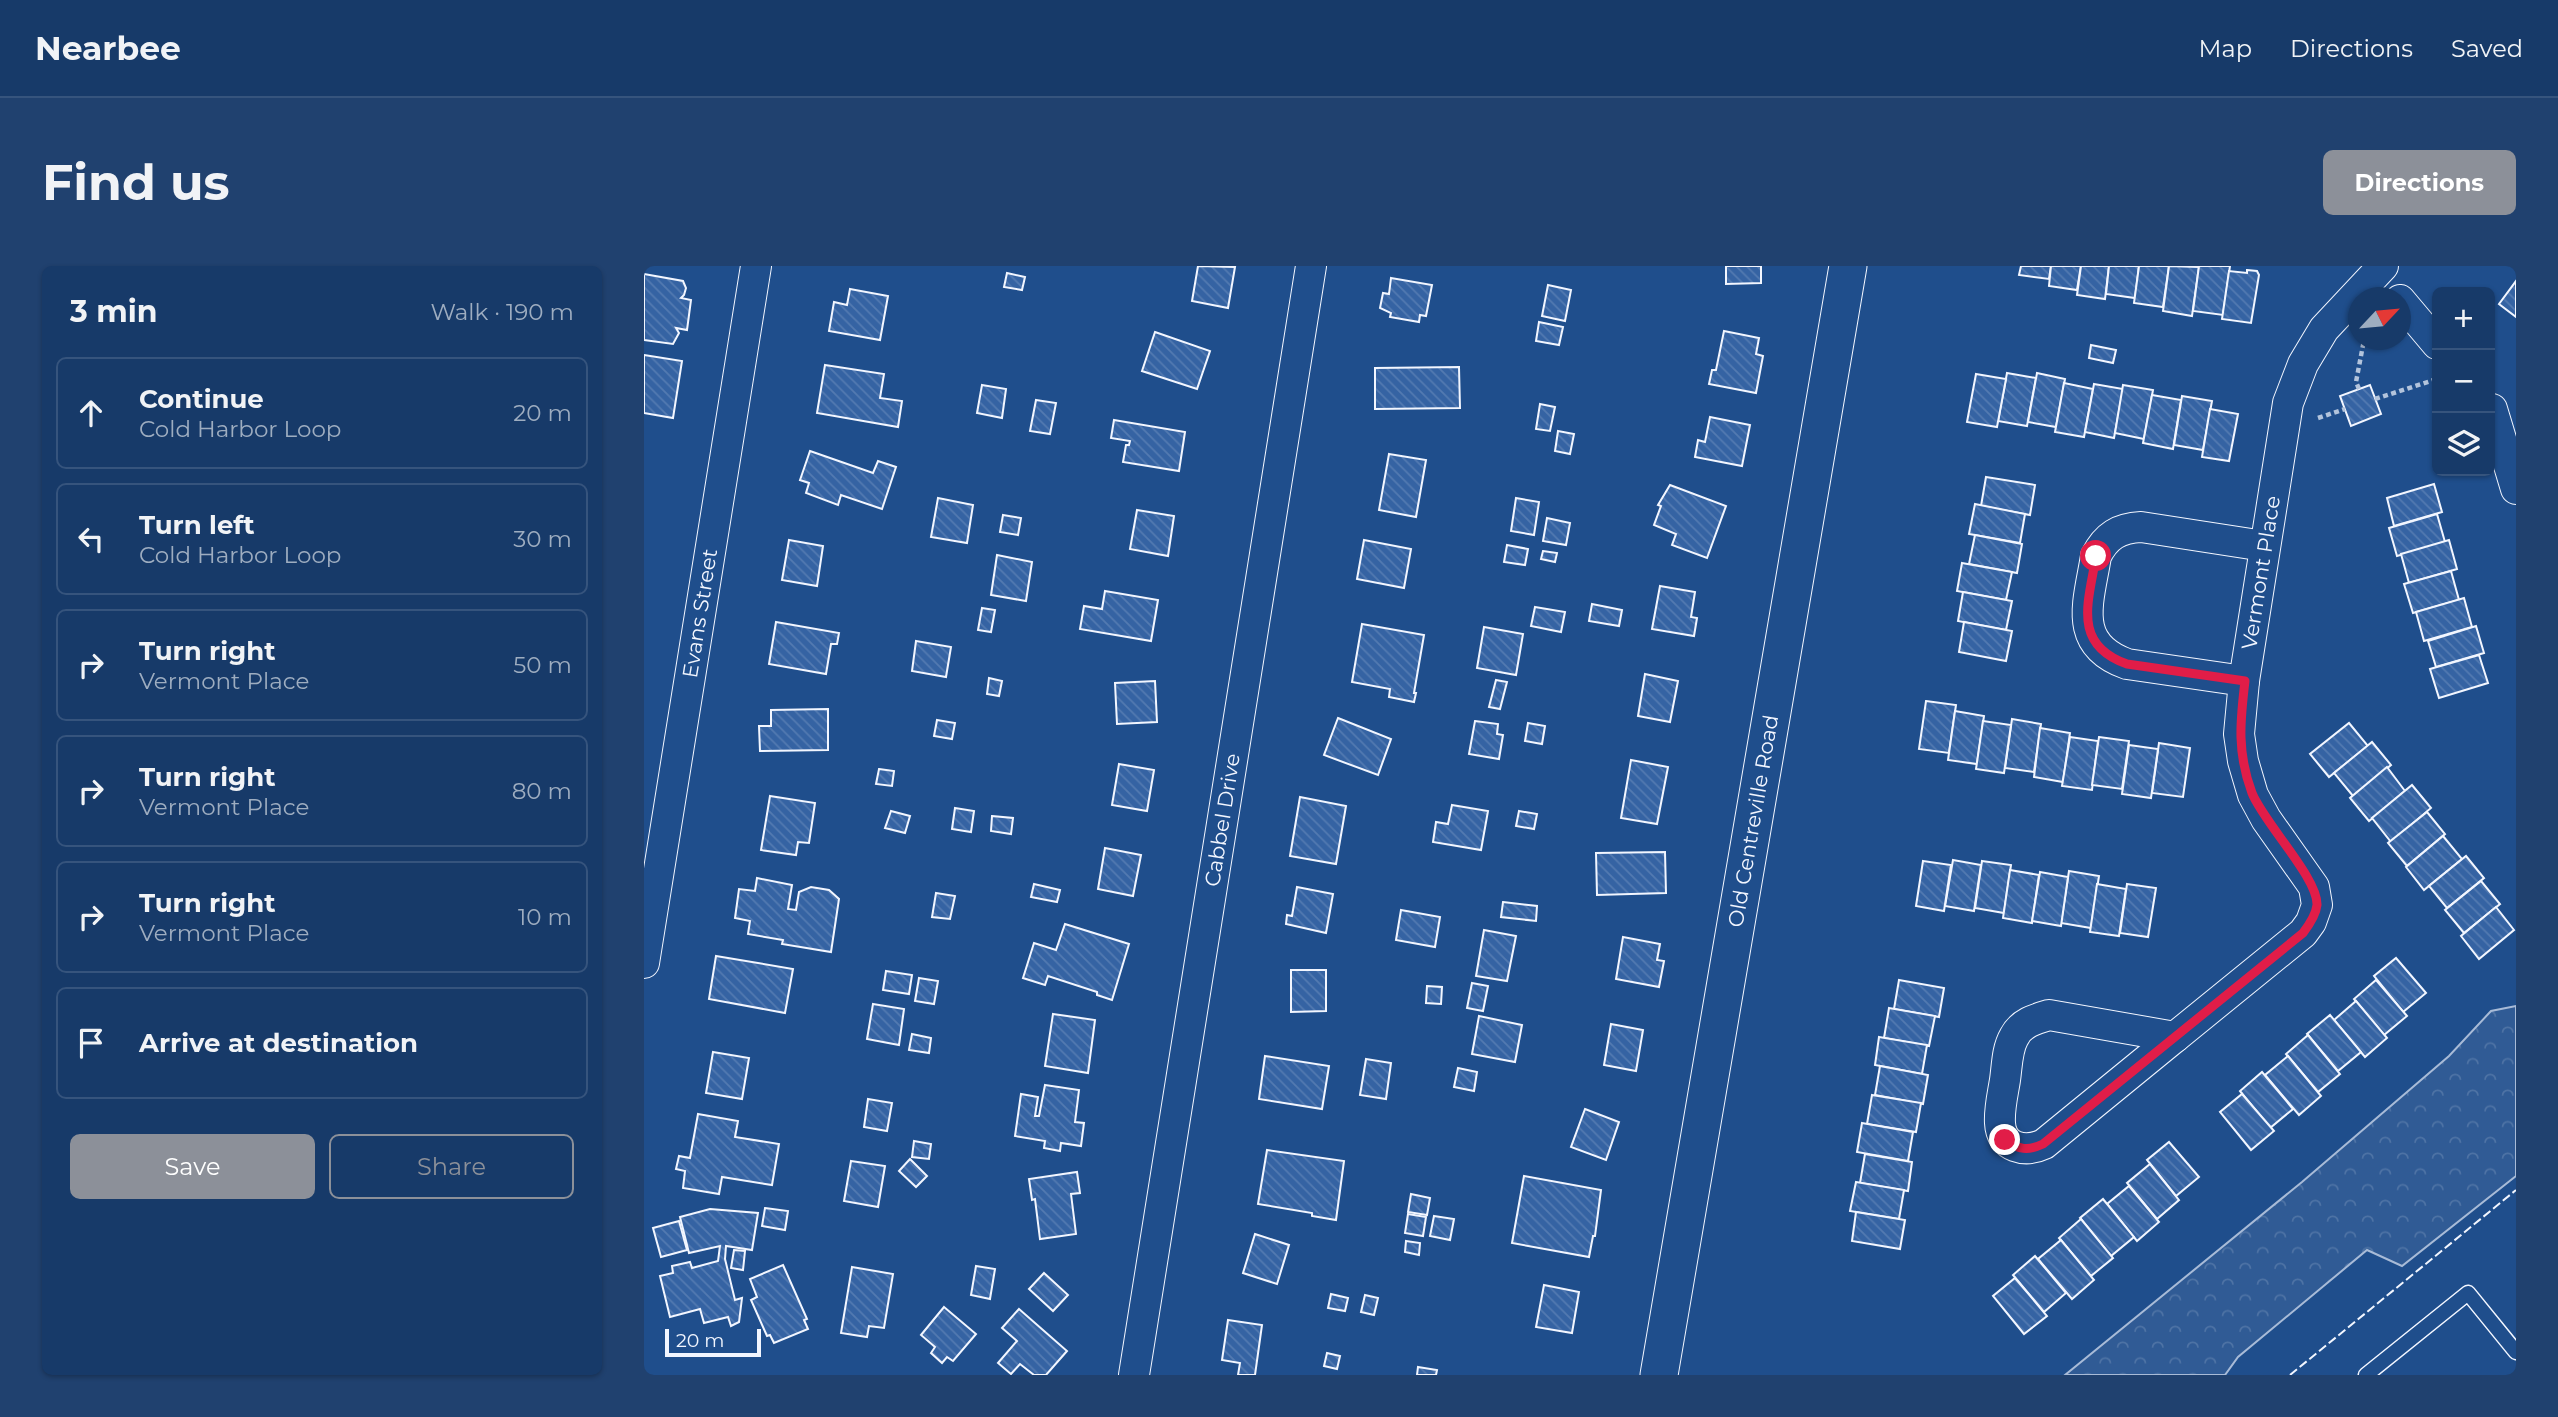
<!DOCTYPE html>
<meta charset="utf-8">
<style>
:root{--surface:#173a69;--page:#20416f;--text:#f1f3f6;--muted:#9eadc0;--line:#36547d;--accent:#8c9099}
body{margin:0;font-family:Montserrat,sans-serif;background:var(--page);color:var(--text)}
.controls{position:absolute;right:21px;top:21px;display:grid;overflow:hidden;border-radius:10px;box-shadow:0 2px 5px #0004}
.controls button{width:63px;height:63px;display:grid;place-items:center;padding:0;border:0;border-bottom:2px solid var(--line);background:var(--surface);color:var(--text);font:35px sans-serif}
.compass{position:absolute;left:1704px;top:21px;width:63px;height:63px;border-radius:50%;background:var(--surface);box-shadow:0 2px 5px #0004;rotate:64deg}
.scale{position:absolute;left:21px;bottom:18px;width:96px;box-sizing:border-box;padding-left:7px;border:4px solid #f2f6ff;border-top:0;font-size:19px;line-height:24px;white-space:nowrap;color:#f2f6ff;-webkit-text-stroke:5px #1f4e8c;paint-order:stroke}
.stop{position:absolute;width:21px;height:21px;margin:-16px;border:5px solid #e11d48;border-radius:50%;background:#fff}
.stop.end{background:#e11d48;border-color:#fff;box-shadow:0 2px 7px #0008}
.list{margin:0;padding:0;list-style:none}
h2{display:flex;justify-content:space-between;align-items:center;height:91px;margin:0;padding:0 28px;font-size:30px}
h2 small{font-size:23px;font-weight:400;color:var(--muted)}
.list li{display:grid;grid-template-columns:46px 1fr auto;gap:21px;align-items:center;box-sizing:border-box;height:112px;margin:0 14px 14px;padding:0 14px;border:2px solid var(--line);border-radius:10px}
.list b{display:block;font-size:26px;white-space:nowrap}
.list p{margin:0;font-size:23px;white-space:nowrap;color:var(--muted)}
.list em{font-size:23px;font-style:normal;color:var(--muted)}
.actions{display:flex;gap:14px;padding:21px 28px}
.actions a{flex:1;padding:16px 0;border:2px solid var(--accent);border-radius:10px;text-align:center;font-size:24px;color:var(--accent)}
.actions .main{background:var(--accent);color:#fff}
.icon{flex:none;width:38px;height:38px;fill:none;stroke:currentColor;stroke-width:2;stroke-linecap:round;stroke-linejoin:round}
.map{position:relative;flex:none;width:1872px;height:1109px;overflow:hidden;border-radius:10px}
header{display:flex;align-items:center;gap:42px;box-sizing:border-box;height:98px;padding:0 35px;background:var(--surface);border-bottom:2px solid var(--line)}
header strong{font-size:33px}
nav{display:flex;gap:38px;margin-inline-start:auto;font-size:24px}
.intro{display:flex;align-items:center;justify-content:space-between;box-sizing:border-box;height:168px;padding:0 42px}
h1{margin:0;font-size:49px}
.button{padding:18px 32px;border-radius:10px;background:var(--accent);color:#fff;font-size:24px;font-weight:700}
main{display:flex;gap:42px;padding:0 42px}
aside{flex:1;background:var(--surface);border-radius:10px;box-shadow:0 2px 5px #0004}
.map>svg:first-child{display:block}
</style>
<header>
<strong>Nearbee</strong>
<nav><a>Map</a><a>Directions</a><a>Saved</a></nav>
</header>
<div class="intro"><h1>Find us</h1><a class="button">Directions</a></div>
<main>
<aside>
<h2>3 min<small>Walk · 190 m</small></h2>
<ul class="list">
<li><svg class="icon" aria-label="ahead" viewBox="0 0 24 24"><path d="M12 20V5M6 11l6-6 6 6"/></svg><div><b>Continue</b><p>Cold Harbor Loop</p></div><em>20 m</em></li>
<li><svg class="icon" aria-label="left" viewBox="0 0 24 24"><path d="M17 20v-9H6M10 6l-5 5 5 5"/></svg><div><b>Turn left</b><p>Cold Harbor Loop</p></div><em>30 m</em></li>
<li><svg class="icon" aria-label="right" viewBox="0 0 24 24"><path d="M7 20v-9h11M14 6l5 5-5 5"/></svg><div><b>Turn right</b><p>Vermont Place</p></div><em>50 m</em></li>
<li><svg class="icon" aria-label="right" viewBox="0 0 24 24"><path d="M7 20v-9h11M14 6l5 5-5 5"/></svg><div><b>Turn right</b><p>Vermont Place</p></div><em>80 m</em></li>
<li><svg class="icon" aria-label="right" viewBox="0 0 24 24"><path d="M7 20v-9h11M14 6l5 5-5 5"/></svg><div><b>Turn right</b><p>Vermont Place</p></div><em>10 m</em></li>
<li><svg class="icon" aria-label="arrive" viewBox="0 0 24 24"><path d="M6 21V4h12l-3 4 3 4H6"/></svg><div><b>Arrive at destination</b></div></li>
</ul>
<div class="actions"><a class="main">Save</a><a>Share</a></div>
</aside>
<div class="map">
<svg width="1872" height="1109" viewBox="0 0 1872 1109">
<defs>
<pattern id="forest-crowns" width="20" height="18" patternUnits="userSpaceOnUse" patternTransform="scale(1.75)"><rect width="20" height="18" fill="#305b95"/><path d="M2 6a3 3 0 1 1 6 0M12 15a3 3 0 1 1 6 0" fill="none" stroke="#4e73a5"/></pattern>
<pattern id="building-back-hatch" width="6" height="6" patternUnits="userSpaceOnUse" patternTransform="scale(1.75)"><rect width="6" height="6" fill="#3563a3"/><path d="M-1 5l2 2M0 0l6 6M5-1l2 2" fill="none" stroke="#537ab1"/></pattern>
</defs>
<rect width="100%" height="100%" fill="#1f4e8c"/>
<!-- forest -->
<polygon fill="url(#forest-crowns)" stroke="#a8bbd7" stroke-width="2" points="1872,740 1872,910 1758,1000 1723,984 1594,1091 1581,1109 1421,1109 1658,916 1805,790 1847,745"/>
<!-- building -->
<g fill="url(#building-back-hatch)" stroke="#f2f6ff" stroke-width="2">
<polygon points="554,0 591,1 584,42 548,35"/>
<polygon points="1082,0 1117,0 1117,17 1082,18"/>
<polygon points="1377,0 1407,0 1405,13 1375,9"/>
<polygon points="1407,0 1437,0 1433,24 1405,20"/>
<polygon points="1437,0 1465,0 1461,33 1433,29"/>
<polygon points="1465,0 1495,0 1491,32 1462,28"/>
<polygon points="1495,0 1525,0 1519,41 1490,37"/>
<polygon points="1525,0 1555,1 1548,50 1519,45"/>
<polygon points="1586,0 1579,49 1549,45 1555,0"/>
<polygon points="1603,4 1613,5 1615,9 1607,57 1578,53 1585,5 1603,7"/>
<polygon points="363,7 381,11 378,24 360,21"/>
<polygon points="0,8 39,15 42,22 40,29 37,32 47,34 43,64 32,62 35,67 29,78 0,74"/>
<polygon points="747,12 788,19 782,50 776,49 775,56 746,51 747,47 736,42 739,27 745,28"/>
<polygon points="1872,15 1872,51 1855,38"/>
<polygon points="904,19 927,24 921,55 898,50"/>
<polygon points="206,23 244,30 236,74 185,65 190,36 203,39"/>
<polygon points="895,56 919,61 915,79 892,75"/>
<polygon points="1080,65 1115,72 1112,88 1119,90 1112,127 1065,118 1068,104 1072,104"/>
<polygon points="511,66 566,85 553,123 498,105"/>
<polygon points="1447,79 1472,84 1469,97 1445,92"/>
<polygon points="0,89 38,95 29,152 0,147"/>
<polygon points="181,99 240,108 236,132 258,135 254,161 173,147"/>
<polygon points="815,101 816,142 731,143 731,102"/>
<polygon points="1363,107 1392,112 1383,160 1354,155"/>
<polygon points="1393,107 1421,113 1412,161 1384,156"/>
<polygon points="1332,108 1362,113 1353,161 1323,156"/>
<polygon points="1420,117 1449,123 1440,171 1411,166"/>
<polygon points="1450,118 1479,123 1470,172 1441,166"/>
<polygon points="338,119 362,123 358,152 333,147"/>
<polygon points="1479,119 1509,124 1500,173 1471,167"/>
<polygon points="1726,119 1737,148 1707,160 1696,130"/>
<polygon points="1508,129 1537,134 1529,183 1499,177"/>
<polygon points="1538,130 1568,135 1559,184 1530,179"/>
<polygon points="392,134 412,137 406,168 386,165"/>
<polygon points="896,138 911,141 906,165 892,163"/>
<polygon points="1566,143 1594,148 1585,195 1558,191"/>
<polygon points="1066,151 1106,159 1098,200 1051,191 1054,174 1061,176"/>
<polygon points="470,154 541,166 535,205 479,196 482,179 485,179 486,175 467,172"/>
<polygon points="914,165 930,168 926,188 911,185"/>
<polygon points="166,185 229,207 234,195 252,201 238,243 197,229 194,239 162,227 165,217 156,214"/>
<polygon points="745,188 782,194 772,251 735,244"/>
<polygon points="1342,211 1391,219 1386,249 1337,240"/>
<polygon points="1790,218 1798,246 1750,260 1743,232"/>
<polygon points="1026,219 1082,240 1063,292 1028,279 1032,268 1010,259 1017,240 1014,239"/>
<polygon points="294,232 329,239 323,277 287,271"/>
<polygon points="872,232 895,236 890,269 867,265"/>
<polygon points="1331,238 1381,248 1376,277 1325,268"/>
<polygon points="493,244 530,250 524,290 486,283"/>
<polygon points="1793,248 1801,276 1753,290 1745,262"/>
<polygon points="359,249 377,252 374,269 356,266"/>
<polygon points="903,252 926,257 922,279 899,275"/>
<polygon points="1331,269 1378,278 1373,307 1325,298"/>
<polygon points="145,274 179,280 173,320 138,314"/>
<polygon points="720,274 767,283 760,322 713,313"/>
<polygon points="1805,274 1813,303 1765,317 1757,288"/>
<polygon points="863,279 884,283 881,299 860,296"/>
<polygon points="899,285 913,287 911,296 897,293"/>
<polygon points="353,289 388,296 382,335 347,329"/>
<polygon points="1318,297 1368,306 1362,334 1313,325"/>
<polygon points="1807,305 1815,334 1769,347 1760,318"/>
<polygon points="1016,320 1051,326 1047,351 1053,352 1050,370 1008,363"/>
<polygon points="461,325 514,334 507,375 436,363 440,340 458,343"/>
<polygon points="1319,326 1368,335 1362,364 1314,355"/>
<polygon points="1820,332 1828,361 1780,375 1772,346"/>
<polygon points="948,338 978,344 975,360 945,355"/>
<polygon points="891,341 921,346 917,366 887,360"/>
<polygon points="338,342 351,344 347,366 334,364"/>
<polygon points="132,356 195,367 193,378 187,378 182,408 125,398"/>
<polygon points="1320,356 1368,365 1362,395 1315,386"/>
<polygon points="718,358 780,369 770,427 772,427 770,436 745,431 746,423 708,416"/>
<polygon points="1832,360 1840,387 1792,401 1784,375"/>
<polygon points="840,361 879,368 872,409 833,402"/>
<polygon points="272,375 307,381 302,411 268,405"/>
<polygon points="1835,389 1844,417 1795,432 1786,403"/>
<polygon points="1001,408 1034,415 1026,456 994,450"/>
<polygon points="345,412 358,415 355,430 343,428"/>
<polygon points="852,414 863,416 856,443 845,441"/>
<polygon points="511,415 513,456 473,458 471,417"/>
<polygon points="1282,435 1312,439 1305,487 1275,483"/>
<polygon points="184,443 184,484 116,485 115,460 127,460 127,444"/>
<polygon points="1311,445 1340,450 1333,498 1304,494"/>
<polygon points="694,452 747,473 734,509 680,489"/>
<polygon points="1368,453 1397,458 1390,506 1361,502"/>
<polygon points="293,454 311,457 308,473 290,470"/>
<polygon points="831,455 854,458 853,468 859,469 855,493 825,488"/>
<polygon points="1339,455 1367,459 1360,507 1332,503"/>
<polygon points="884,457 901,460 898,478 881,475"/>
<polygon points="1705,457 1724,480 1685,511 1666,488"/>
<polygon points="1396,462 1426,467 1419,516 1390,511"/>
<polygon points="1426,471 1454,475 1448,524 1418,520"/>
<polygon points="1455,471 1485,475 1478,523 1448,519"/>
<polygon points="1728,476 1747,499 1709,530 1690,507"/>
<polygon points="1515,477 1546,482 1539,531 1508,527"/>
<polygon points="1485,479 1514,483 1507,532 1478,528"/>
<polygon points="987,494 1024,501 1013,558 977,552"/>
<polygon points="475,498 510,504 503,545 468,539"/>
<polygon points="1743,501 1761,525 1725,555 1706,532"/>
<polygon points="235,503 250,505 248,520 232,518"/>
<polygon points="1768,519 1787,542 1747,576 1728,552"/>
<polygon points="126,530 171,537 165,577 154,576 152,589 117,584"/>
<polygon points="656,531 702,540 692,598 646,590"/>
<polygon points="808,539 844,545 837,584 789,576 792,556 804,558"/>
<polygon points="311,542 330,545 327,566 308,563"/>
<polygon points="247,545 266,550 261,567 241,562"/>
<polygon points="875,545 893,548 890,563 872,560"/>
<polygon points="1783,546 1801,568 1763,600 1744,577"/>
<polygon points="348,550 369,552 367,568 347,565"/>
<polygon points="1799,570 1818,593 1780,624 1762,601"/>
<polygon points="461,582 497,589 489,630 454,623"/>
<polygon points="1021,586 1022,627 953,629 952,587"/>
<polygon points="1822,590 1840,612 1803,642 1785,620"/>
<polygon points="1309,594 1337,599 1330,645 1301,640"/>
<polygon points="1279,595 1307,599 1300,645 1272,640"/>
<polygon points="1338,595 1367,599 1360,647 1331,642"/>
<polygon points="1366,604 1395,609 1388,657 1359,652"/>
<polygon points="1425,605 1455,610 1447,662 1417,657"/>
<polygon points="1396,606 1424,611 1417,660 1388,655"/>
<polygon points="113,612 148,619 144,643 152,644 155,626 167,621 185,624 195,633 187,686 138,678 139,674 104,668 106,655 91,652 95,623 111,625"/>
<polygon points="1837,615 1856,638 1820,667 1801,644"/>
<polygon points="390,618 416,624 413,636 387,631"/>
<polygon points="1453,618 1482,623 1475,670 1446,666"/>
<polygon points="1483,618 1512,622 1504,671 1476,667"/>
<polygon points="653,621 689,628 682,667 642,658 643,649 648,650"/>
<polygon points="292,627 311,630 306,653 288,651"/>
<polygon points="859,636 893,640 892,655 857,651"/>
<polygon points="1852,641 1870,664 1835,693 1817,670"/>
<polygon points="757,644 796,651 791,681 752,674"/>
<polygon points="421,658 485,678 468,734 453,729 453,726 404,710 401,719 379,712 390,677 412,684"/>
<polygon points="840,664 872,670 863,715 832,710"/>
<polygon points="979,671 1016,678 1013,694 1020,695 1015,721 972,713"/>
<polygon points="72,690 149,703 141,747 65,733"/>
<polygon points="1752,692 1782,727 1759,746 1730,710"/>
<polygon points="647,704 682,704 682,745 647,746"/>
<polygon points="242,705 268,709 265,728 239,724"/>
<polygon points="275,712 294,715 290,738 271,735"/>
<polygon points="1255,714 1300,722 1295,751 1250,743"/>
<polygon points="1732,714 1763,750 1740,769 1710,733"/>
<polygon points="828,717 844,720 839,745 823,742"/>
<polygon points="783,720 798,721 797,738 782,737"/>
<polygon points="1712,735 1743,772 1721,791 1690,754"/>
<polygon points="229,738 260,743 255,779 223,773"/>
<polygon points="1245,742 1291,750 1285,780 1240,772"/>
<polygon points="409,748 451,754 444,807 401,800"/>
<polygon points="1686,749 1717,786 1694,805 1663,768"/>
<polygon points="835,750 878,759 871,796 828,788"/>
<polygon points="967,758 999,764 992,805 960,799"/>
<polygon points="268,768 287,772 285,787 265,784"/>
<polygon points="1664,769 1696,808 1674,826 1642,788"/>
<polygon points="1235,771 1283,779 1278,808 1231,799"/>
<polygon points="69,786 105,792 98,833 62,827"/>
<polygon points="621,790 685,800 678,843 615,833"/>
<polygon points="1644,790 1677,830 1655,849 1621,809"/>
<polygon points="722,793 747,797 742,833 716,829"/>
<polygon points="1236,800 1284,809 1279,838 1231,829"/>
<polygon points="814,802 833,806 830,825 810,821"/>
<polygon points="1618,806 1649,843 1626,862 1596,825"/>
<polygon points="401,819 435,824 431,856 440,857 437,880 417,877 416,885 400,882 401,875 371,870 377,828 394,831 391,850 395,850"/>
<polygon points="1598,828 1630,865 1607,884 1576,846"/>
<polygon points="1228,829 1277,837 1272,866 1223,858"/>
<polygon points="224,833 248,837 243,865 220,861"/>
<polygon points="941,843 975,856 962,894 927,881"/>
<polygon points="54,848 94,855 91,871 135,878 128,919 78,911 75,928 39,922 41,905 32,903 35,890 46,892"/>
<polygon points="1218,857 1269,866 1264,895 1213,886"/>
<polygon points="270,875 287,878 285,893 268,891"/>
<polygon points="1525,876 1555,911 1532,930 1503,894"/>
<polygon points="623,884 700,895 692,954 668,950 668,947 614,938"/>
<polygon points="1221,888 1268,896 1264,925 1216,917"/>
<polygon points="266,893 283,910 272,921 255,905"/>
<polygon points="207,895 241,900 234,941 200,935"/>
<polygon points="1506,898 1535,934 1513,953 1483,917"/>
<polygon points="433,906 436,927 427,928 432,968 396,973 391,933 388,934 385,913"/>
<polygon points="880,910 957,924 951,970 949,970 945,991 868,977"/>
<polygon points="1212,916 1260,924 1255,953 1206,945"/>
<polygon points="1485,920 1515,956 1493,975 1463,938"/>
<polygon points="767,928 786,932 783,949 764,946"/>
<polygon points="1459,933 1490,971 1467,990 1436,952"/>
<polygon points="121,942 144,945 141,964 118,960"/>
<polygon points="66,943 114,947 108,984 82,980 81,993 91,1034 98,1032 95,1056 87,1060 84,1051 60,1057 56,1043 26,1051 16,1010 29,1007 28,1000 46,996 48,1002 74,995 76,980 45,987 36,951"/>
<polygon points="1212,946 1261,954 1256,983 1208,975"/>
<polygon points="764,948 782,951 779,970 761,967"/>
<polygon points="790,950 810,953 806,974 786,970"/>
<polygon points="1437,953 1469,992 1447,1010 1415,972"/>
<polygon points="35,955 43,984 17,991 9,962"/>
<polygon points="611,968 645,979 633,1018 599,1007"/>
<polygon points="1417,974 1450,1014 1428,1033 1394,993"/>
<polygon points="762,975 776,977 775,989 761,986"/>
<polygon points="90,984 101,985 99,1004 87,1002"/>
<polygon points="1391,990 1422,1027 1400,1046 1369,1009"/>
<polygon points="139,999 163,1053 160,1054 164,1063 130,1077 126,1069 123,1070 107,1034 113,1031 106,1013"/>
<polygon points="332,1000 351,1003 346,1033 327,1029"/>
<polygon points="208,1001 249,1008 240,1062 225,1060 223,1071 197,1067"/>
<polygon points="400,1007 424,1029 409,1045 385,1023"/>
<polygon points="1371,1012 1403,1050 1380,1068 1349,1030"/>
<polygon points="900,1019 935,1026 928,1067 892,1061"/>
<polygon points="687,1028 704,1032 701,1045 684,1042"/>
<polygon points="721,1029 734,1032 730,1049 717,1046"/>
<polygon points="300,1041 332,1068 309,1095 303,1091 298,1097 287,1087 291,1081 277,1069"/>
<polygon points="375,1043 423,1085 402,1109 390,1109 376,1098 367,1108 354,1097 373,1075 358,1062"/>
<polygon points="584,1054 618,1059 611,1109 594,1109 596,1097 578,1094"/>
<polygon points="683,1087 696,1090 693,1103 680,1100"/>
<polygon points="774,1101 793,1104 792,1109 773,1109"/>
</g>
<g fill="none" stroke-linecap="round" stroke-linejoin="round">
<defs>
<polyline id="service" points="1722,1109 1824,1027 1872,1086"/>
<g id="minor">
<polyline points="1756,34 1793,78"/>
<polyline points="1848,143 1872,223"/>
<path d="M1600,415L1483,398C1427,378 1445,335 1452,290C1462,270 1475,262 1497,261L1620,280"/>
<path id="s1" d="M0,697L112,0"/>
<path d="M1405,749L1531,771L1400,878C1381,887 1357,882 1356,857C1355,843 1359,827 1361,814C1363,800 1363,783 1370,771C1377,757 1391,753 1405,749Z"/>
<path id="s2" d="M1531,771L1659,667L1667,656L1673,639L1670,621L1622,553L1609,529L1599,495L1595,468L1600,415L1644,137L1659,98L1680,63L1739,0"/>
<path id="s3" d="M490,1109L667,0"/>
</g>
<g id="tertiary">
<path id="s4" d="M1015,1109L1204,0"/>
</g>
</defs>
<!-- service casing -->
<use href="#service" stroke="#f2f6ff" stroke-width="17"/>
<!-- minor casing -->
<use href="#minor" stroke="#f2f6ff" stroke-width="32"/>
<!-- tertiary casing -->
<use href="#tertiary" stroke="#f2f6ff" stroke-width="39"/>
<!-- path -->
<g stroke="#b3c4dc" stroke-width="4.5" stroke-dasharray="5 3.5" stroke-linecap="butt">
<polyline points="1715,123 1712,116 1720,74"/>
<polyline points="1731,133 1793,113"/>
<polyline points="1674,152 1701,143"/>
</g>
<!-- service -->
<use href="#service" stroke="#1f4e8c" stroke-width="14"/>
<!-- minor -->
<use href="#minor" stroke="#1f4e8c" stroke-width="30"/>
<!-- tertiary -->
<use href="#tertiary" stroke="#1f4e8c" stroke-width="37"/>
<!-- fence -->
<polyline stroke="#f2f6ff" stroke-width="2" stroke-dasharray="9 3.5" stroke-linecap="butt" points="1646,1109 1872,924"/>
</g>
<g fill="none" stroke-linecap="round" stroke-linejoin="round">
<!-- route -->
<path stroke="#e11d48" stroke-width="9" d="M1361,874C1375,884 1384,885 1399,878L1659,667C1665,659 1672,649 1673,639C1674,612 1620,557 1608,527C1593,487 1596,456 1601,415L1483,398C1427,378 1445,335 1452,290"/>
</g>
<g text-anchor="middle" stroke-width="5" stroke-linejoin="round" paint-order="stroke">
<!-- street labels -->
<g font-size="21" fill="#f2f6ff" stroke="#1f4e8c">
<text dy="7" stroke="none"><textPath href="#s2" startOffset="551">Vermont Place</textPath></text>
<text dy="7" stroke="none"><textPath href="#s1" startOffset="354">Evans Street</textPath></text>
<text dy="7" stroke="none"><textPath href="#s3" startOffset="562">Cabbel Drive</textPath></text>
<text dy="7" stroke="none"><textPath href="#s4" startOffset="562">Old Centreville Road</textPath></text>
</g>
</g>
</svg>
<div class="controls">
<button>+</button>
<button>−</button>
<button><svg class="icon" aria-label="layers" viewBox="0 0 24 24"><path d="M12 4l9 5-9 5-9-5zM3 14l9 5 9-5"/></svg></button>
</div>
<svg class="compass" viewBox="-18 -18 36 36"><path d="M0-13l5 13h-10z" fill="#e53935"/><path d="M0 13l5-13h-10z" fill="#9eadc0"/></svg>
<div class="scale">20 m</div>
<div class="stop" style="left:1452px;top:290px"></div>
<div class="stop end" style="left:1361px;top:874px"></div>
</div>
</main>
